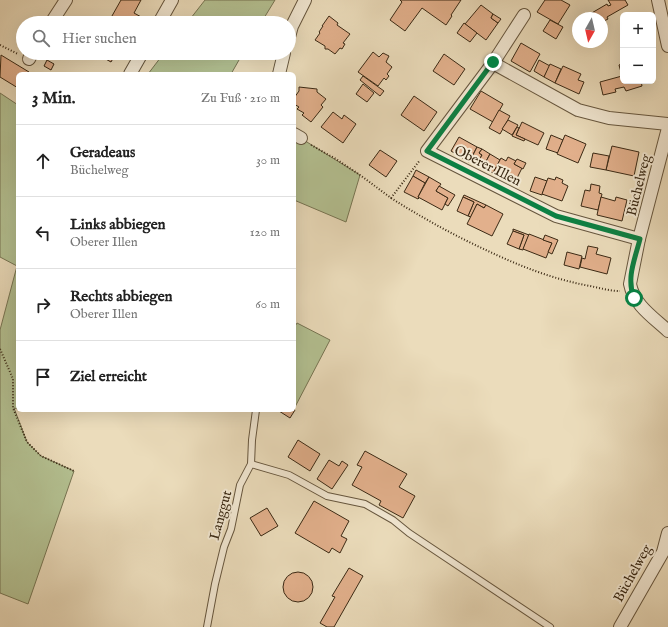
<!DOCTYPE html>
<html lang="de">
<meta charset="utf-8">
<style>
:root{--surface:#fff;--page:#f2f2f2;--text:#222;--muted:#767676;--line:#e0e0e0}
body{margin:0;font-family:"IM FELL English",serif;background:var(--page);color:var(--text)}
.controls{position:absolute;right:12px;top:12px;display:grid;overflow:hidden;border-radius:6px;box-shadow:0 4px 16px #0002}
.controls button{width:36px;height:36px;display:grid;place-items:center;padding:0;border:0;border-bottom:1px solid var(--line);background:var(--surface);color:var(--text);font:20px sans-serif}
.compass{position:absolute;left:572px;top:12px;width:36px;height:36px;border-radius:50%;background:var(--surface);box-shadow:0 4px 16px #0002;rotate:188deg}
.stop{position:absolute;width:12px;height:12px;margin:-9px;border:3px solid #0b8043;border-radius:50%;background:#fff}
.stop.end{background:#0b8043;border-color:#fff;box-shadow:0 1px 4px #0008}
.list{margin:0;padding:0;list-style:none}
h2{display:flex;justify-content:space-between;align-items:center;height:52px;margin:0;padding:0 16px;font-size:17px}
h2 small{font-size:13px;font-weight:400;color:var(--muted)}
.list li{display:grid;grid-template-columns:26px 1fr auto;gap:12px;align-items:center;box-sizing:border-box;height:72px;padding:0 16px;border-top:1px solid var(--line)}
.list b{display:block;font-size:15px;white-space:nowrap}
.list p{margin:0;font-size:13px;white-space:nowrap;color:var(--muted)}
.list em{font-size:13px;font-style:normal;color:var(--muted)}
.icon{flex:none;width:22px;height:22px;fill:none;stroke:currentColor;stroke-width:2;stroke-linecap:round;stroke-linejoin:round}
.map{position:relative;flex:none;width:668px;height:627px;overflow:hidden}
.search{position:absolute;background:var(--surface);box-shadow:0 4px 16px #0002;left:16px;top:16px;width:280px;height:44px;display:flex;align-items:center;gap:10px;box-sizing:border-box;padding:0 14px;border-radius:22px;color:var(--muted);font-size:15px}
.panel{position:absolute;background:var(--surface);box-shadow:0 4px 16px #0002;left:16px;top:72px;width:280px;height:340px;border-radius:6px}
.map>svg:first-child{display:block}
</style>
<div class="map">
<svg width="668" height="627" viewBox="0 0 668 627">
<rect width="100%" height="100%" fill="#ebdcbb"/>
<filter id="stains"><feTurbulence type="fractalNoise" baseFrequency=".005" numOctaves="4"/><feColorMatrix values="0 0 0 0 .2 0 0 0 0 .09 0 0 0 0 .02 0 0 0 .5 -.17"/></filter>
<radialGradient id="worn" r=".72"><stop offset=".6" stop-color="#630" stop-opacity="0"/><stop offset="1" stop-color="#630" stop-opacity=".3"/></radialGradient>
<!-- green -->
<g fill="#b4c192" stroke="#777553">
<polygon points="205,0 275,0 261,23 187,23"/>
<polygon points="164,53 243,53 231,74 148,74"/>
<polygon points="0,93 18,105 18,409 14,408 27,442 41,456 74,471 28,604 0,593 0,330 17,266 0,257"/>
<polygon points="294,134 360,175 346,222 294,200"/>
<polygon points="297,323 330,340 295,407 294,406 294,328"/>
</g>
<!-- building -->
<g fill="#e2b08c" stroke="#3a2914">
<polygon points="121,0 141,0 134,13 143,18 141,23 108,23"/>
<polygon points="400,0 461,0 451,15 452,16 446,25 422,8 405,31 390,20 402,2"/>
<polygon points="545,0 561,0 570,5 558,24 537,12"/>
<polygon points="608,0 625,0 628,5 607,17 608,19 602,22 602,18 592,18 590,14 607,4 608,6 611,5"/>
<polygon points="481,5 493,14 491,18 498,23 486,40 465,24"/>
<polygon points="493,14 501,19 498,23 491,18"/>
<polygon points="329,16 338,23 337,25 350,34 343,43 345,44 342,49 340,48 335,54 328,49 325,49 325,46 315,40 320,33 319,32 323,26 322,26"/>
<polygon points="550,20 563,27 556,39 543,31"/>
<polygon points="464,23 477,33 470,42 457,33"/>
<polygon points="521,43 540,54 530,72 511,61"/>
<polygon points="373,52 379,57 383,53 389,56 386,62 392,67 387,74 389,76 386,80 384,78 378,86 358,72"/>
<polygon points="95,53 116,53 111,62"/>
<polygon points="444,54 465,69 454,85 433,71"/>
<polygon points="1,55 29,72 28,74 18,74 18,88 0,77"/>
<polygon points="47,60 54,64 51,70 44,66"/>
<polygon points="539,60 550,66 544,77 534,71"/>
<polygon points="623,63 623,81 641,81 642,86 626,91 624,87 615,89 616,92 603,95 600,82 622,76 619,65"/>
<polygon points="550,64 561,69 555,83 544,77"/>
<polygon points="563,66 581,74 578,80 584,82 579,94 555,83"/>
<polygon points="363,76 384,91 380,96 360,80"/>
<polygon points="363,84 374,93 367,102 356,94"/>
<polygon points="299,87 317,89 317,92 326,99 321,105 323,107 311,122 302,115 304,113 297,109 299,107 294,104 294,98 299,91"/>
<polygon points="481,91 503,104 493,122 470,109"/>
<polygon points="414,96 437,112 424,131 401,115"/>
<polygon points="499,110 510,116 500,134 489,128"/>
<polygon points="333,112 342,119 344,115 356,124 343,143 321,127"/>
<polygon points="508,120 518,125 512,135 502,129"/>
<polygon points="522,122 544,133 538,145 516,135"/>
<polygon points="517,127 519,128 516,135 525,139 524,141 512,136"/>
<polygon points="551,135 563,140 558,153 546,149"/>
<polygon points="565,135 586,144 578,163 557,154"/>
<polygon points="459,137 477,147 469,162 451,151"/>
<polygon points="612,146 639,152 634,176 606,170"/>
<polygon points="477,147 482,149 479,153 482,155 477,164 470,161"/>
<polygon points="482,149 490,154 483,167 477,164 482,155 479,153"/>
<polygon points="380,150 397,161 386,177 369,165"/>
<polygon points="593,153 609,156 606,170 590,167"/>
<polygon points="490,154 500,160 493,173 483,167"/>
<polygon points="508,157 516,161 514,164 522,168 514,184 493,173 501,158 506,161"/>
<polygon points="517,159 526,163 523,169 514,164"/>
<polygon points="416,170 429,177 425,183 413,176"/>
<polygon points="413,176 425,183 418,197 419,198 418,199 404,192"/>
<polygon points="429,177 441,184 436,191 448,198 442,210 418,197"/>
<polygon points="535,177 547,181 542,195 530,191"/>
<polygon points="556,177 563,180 562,183 568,186 562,201 542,194 548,178 555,180"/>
<polygon points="591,184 600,186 599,193 602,194 598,210 581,206 585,190 590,191"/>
<polygon points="439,186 455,195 448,206 445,204 448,198 436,191"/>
<polygon points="464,195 486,205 484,208 477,204 471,217 468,216 474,202 463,197"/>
<polygon points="463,197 474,202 468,216 457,211"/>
<polygon points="601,197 615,201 616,197 627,200 622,221 597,215"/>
<polygon points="477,204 484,208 486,205 503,214 492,236 467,224"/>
<polygon points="513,229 529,235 523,250 519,249 524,235 513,231"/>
<polygon points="513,231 524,235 519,249 507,244"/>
<polygon points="529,234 552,243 546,258 523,249"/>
<polygon points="545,235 558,240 552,254 548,252 552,243 543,240"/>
<polygon points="588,246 598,248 596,254 611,258 607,274 580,267 582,258 585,259"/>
<polygon points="567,252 582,256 579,269 564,265"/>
<polygon points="279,410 294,409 295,410 290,418 279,411"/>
<polygon points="298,440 320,454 310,471 288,457"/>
<polygon points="365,451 407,474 399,487 415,496 403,518 379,505 381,501 352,485 362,467 357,465"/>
<polygon points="329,460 339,466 342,461 348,465 332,489 317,479"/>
<polygon points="314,501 349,521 341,536 347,539 340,553 332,548 329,553 295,533"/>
<polygon points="267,508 278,526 261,536 250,518"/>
<polygon points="349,568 363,576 334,627 327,627 320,623 335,597 332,596"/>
<circle cx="298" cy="587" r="15"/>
</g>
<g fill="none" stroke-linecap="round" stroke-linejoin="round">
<defs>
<g id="lane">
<polyline points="251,464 289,475 327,496 365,504 393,520 409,533 550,627"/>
<polyline points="207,627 215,584 224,547 231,529 240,485 251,464 252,440 256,410"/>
</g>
<g id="street">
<polyline points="658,0 668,46"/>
<polyline points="51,23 66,0"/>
<polyline points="159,23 172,0"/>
<polyline points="289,37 292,26 305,0"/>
<polyline points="29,59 32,53"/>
<polyline points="493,63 524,15"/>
<polyline points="130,74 142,53"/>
<polyline points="279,74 284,53"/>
<path d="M668,128L639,239L630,284C634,305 653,317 668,331"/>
<polyline points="294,134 301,138"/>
<polyline points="639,239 556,216 427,151 493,63 578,110 609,118 668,124"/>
<polyline points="620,627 663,552 668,533"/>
</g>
</defs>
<!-- lane casing -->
<use href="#lane" stroke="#66563e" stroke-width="8"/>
<!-- street casing -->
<use href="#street" stroke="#66563e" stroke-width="14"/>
<!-- path -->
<g stroke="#3a2914" stroke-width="2" stroke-dasharray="1 2" stroke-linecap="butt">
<polyline points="0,45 18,54"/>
<polyline points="311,145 336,159 360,175 391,198 420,160"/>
<path d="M391,198C416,214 441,228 467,241C508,261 546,278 590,286C600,288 610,291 620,291"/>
<polyline points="0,349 13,379 13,408 27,442 41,456 74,471"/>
</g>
<!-- lane -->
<use href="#lane" stroke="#f2e8d3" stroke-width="6"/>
<!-- street -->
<use href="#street" stroke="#f2e8d3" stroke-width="12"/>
</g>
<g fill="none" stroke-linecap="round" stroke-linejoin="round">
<!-- route -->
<path stroke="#0b8043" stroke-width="5" d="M493,62L427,151L556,216L640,239C635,259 626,278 634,298"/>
</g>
<g text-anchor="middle" stroke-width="4" stroke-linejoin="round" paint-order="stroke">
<!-- street labels -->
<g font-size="14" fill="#3a2914" stroke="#f2e8d3">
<text transform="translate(488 165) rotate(27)" y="5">Oberer Illen</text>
<text transform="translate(638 185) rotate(-76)" y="5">Büchelweg</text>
<text transform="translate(220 515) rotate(-75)" y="5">Langgut</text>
<text transform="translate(632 573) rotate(-61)" y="5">Büchelweg</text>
</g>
</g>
<rect width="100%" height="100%" filter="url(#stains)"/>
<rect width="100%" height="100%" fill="url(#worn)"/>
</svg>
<div class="controls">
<button>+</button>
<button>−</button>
</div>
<svg class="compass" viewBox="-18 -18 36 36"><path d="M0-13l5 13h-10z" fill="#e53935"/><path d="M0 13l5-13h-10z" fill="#767676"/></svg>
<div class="stop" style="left:634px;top:298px"></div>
<div class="stop end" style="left:493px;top:62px"></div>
<div class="search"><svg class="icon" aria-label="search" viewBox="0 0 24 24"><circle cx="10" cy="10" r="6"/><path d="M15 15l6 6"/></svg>Hier suchen</div>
<section class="panel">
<h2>3 Min.<small>Zu Fuß · 210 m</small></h2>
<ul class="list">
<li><svg class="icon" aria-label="ahead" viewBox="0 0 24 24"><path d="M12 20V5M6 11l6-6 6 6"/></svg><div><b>Geradeaus</b><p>Büchelweg</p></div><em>30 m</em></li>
<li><svg class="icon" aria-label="left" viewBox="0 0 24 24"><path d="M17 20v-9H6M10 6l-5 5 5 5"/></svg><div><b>Links abbiegen</b><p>Oberer Illen</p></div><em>120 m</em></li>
<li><svg class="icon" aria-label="right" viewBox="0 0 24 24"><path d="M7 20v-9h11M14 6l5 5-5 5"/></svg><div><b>Rechts abbiegen</b><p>Oberer Illen</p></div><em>60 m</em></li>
<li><svg class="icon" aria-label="arrive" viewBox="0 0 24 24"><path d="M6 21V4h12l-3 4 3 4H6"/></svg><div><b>Ziel erreicht</b></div></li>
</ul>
</section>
</div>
